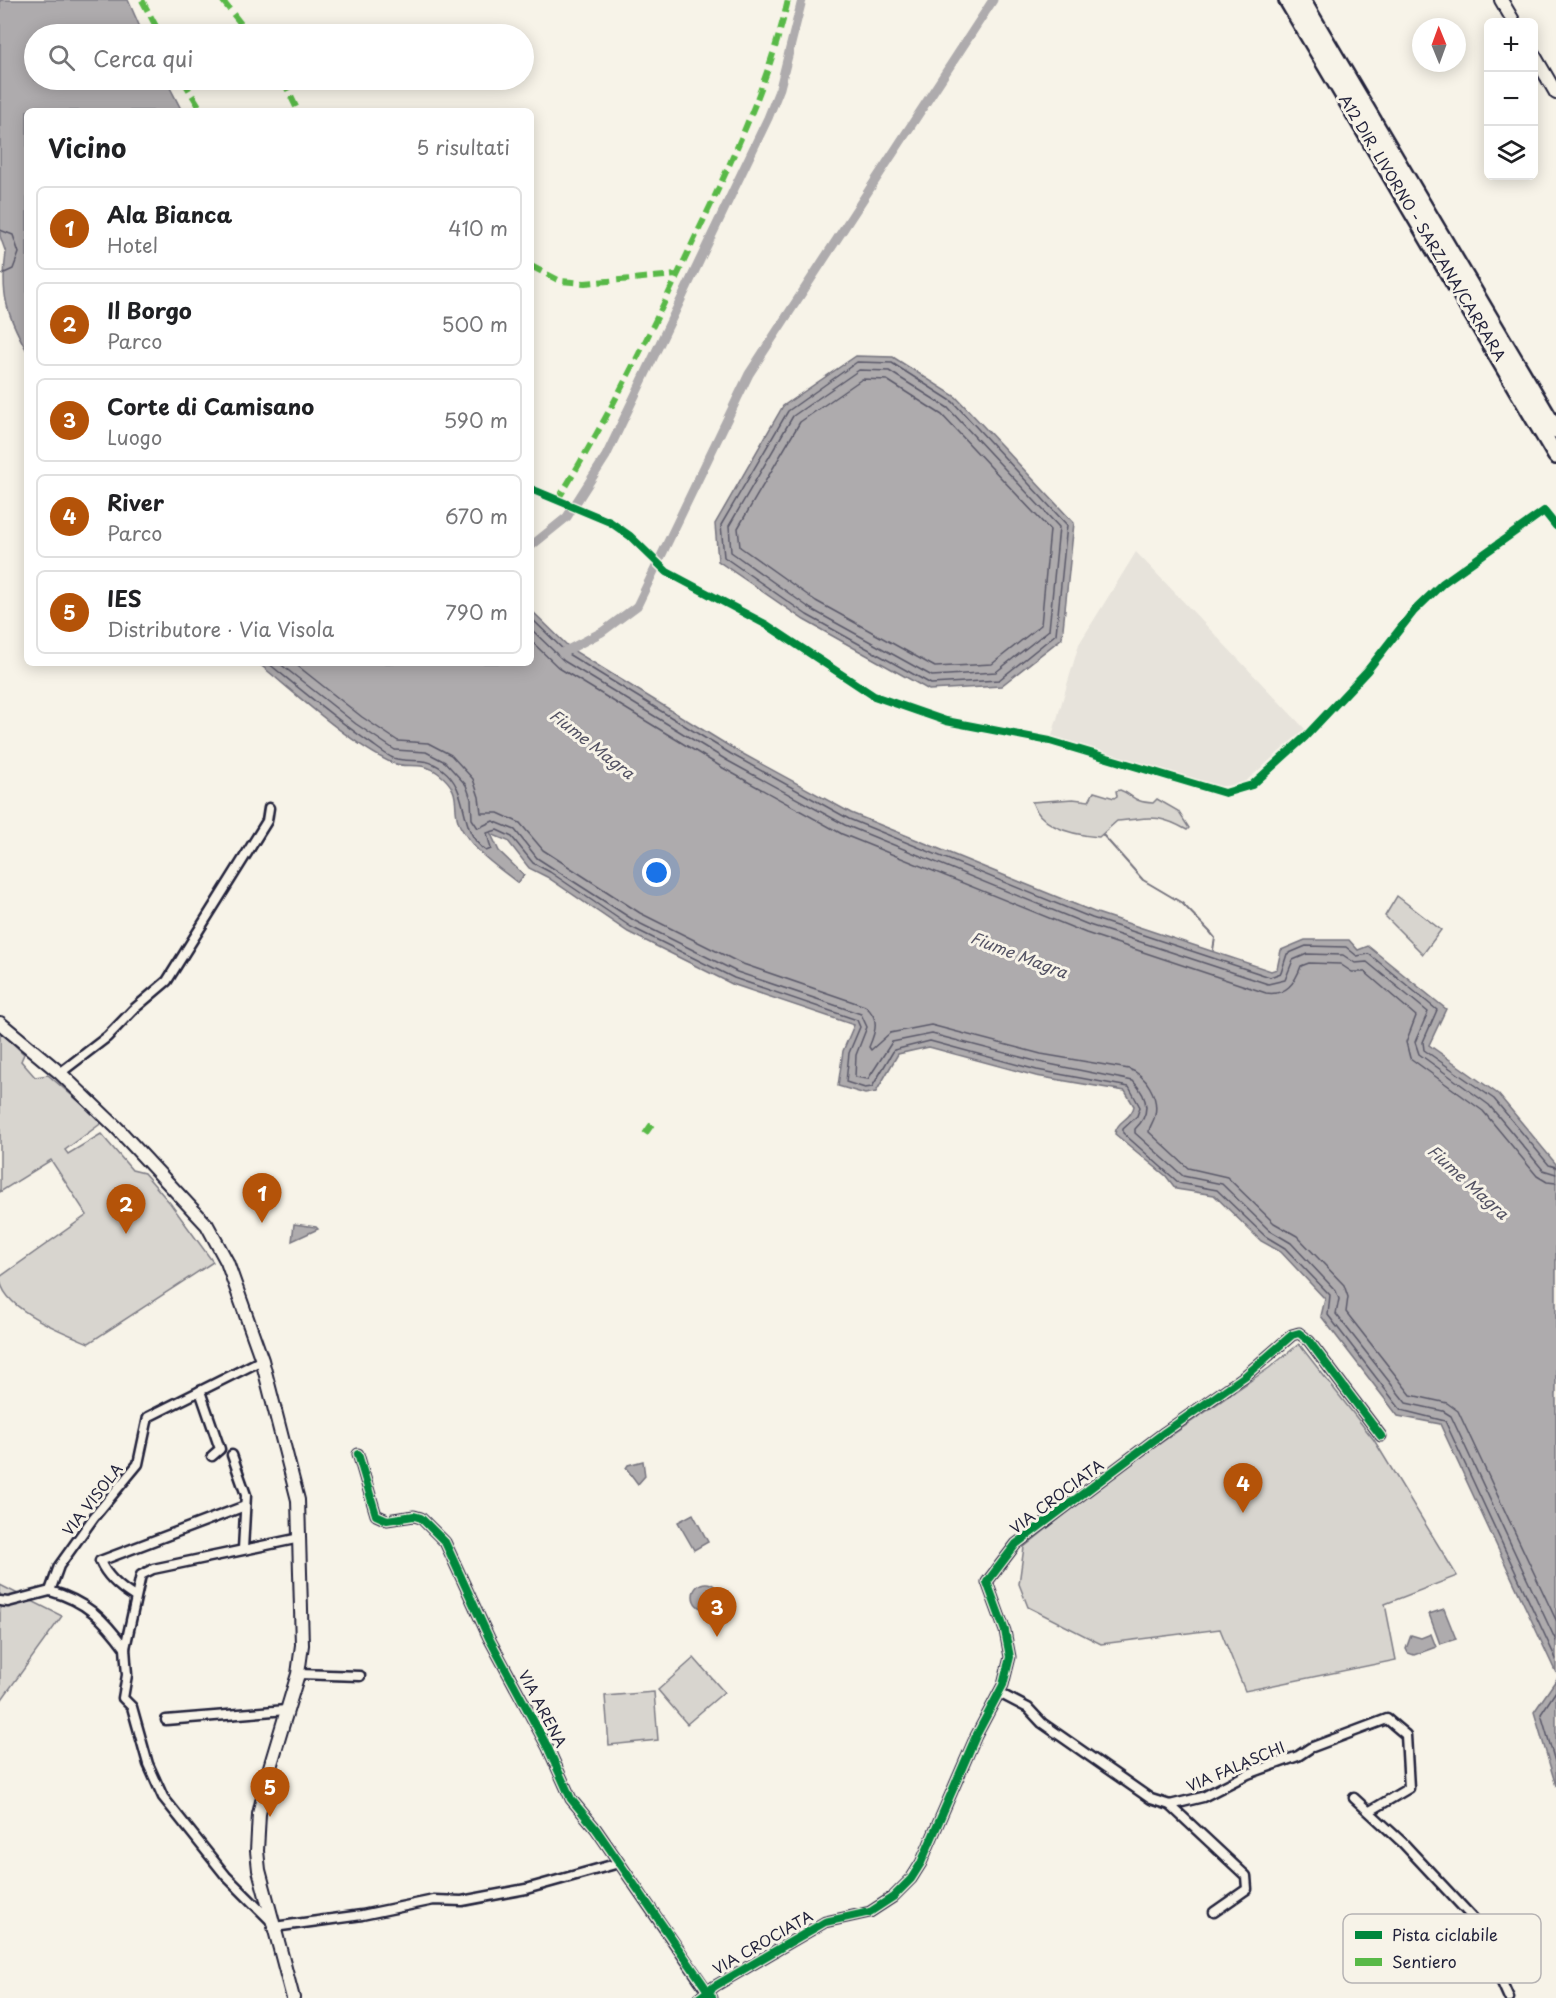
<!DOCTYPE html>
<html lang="it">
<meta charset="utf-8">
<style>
:root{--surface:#fff;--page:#f2f2f2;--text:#202124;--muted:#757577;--line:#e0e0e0;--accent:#b45309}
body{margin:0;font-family:"Playpen Sans",sans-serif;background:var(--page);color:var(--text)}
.controls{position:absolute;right:18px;top:18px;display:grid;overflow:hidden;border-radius:9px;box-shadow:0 3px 15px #0003}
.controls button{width:54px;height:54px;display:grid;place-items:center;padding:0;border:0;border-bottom:2px solid var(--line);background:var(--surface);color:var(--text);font:30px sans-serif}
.compass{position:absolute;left:1412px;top:18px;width:54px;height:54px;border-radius:50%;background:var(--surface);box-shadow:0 3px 15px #0003;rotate:359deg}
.you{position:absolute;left:657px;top:873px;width:21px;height:21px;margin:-15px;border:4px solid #fff;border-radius:50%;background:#1a73e8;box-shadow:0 0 0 9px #1a73e833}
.badge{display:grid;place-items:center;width:39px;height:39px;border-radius:50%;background:var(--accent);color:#fff;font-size:20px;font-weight:700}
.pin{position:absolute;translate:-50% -50px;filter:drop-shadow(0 2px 3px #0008)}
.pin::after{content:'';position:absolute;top:32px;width:21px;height:18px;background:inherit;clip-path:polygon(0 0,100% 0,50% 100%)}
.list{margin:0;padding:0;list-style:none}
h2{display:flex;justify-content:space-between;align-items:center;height:78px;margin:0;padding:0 24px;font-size:26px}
h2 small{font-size:20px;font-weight:400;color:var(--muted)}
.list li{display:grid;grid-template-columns:39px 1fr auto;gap:18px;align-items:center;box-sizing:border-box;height:84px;margin:0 12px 12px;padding:0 12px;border:2px solid var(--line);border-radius:9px}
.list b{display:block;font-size:22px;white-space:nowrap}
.list p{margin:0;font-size:20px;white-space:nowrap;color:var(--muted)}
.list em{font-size:20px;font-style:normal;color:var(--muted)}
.icon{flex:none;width:33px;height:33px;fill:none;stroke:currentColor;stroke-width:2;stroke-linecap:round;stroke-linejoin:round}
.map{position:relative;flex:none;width:1556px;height:1998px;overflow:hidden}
.search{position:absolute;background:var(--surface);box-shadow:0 3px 15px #0003;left:24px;top:24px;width:510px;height:66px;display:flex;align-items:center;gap:15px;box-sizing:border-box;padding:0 21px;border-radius:33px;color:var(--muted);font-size:22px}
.panel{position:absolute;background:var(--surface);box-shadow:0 3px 15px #0003;left:24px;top:108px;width:510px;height:558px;border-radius:9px}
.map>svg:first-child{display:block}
</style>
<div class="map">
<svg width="1556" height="1998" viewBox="0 0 1556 1998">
<rect width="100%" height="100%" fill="#f7f3e8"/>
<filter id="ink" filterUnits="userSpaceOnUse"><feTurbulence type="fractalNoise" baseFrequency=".0167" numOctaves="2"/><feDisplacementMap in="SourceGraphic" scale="12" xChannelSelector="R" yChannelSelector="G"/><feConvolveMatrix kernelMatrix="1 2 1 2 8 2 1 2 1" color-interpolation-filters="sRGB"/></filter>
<g filter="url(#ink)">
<!-- built -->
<polygon fill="#e7e3db" points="1136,552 1305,729 1244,783 1218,787 1052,736 1079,644"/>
<!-- green -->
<g fill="#d8d5cf" stroke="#7d7c85" stroke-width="1.5">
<path d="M1120,790C1134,795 1132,802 1153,803L1157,799L1178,811L1189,828L1187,830C1154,812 1149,819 1117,821L1099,837C1075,835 1041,828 1032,802L1073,799L1089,801L1094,792L1114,798L1117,796L1116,791Z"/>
<polygon points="1397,896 1441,930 1423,954 1385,916"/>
<path d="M3,1034L24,1054L21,1061L35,1077L48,1075L103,1122L65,1150L68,1154L101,1134L132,1170L144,1173L170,1203L213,1262L89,1343C65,1333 0,1309 0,1277L87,1215L51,1160L0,1192V1036Z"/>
<polygon points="1299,1344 1374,1440 1457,1576 1385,1604 1396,1660 1245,1691 1220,1629 1101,1644 1028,1607 1019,1584 1024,1547 1110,1478 1269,1368"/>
<polygon points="0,1585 62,1616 0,1702"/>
<polygon points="694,1658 724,1692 687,1724 658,1690"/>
<polygon points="654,1692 658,1740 609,1745 605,1696"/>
</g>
<!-- water -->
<g fill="#aeabad" stroke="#76747f" stroke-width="1.5">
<path d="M0,0H128L143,34H34V80H166L182,111H27V351C7,315 0,295 6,253L0,236Z"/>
<polygon points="856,356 893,357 956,397 1074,523 1062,638 1001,686 929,690 804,620 718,561 715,524 783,406"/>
<path d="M531,610L571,649L734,749L851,813L1094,912L1271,971L1277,969L1281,950L1305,940H1349L1358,950L1368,946L1446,1009L1429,1045L1498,1094L1556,1164V1673L1440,1424L1398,1416L1321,1316L1325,1299L1281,1252L1261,1241L1214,1195L1176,1189L1166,1176L1115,1134C1116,1121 1132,1119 1134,1106L1125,1091L1036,1076L929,1047L898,1054L876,1092L865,1094L838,1086L843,1051L854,1025L732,984L628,932L547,877L529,868L508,841L491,834L499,851L524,875L518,883C495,865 474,852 460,826C450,807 465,793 438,773C420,760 405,770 390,762C348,742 295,693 258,663H531Z"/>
<polygon points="294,1224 316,1227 318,1229 292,1241"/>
<polygon points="643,1461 645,1476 638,1484 626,1468 628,1465"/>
<polygon points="693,1514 708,1542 694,1550 678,1522"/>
<circle cx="706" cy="1596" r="13"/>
<polygon points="1444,1609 1456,1639 1440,1644 1429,1614"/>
<polygon points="1431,1634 1436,1647 1414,1655 1408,1653 1406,1649 1411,1635 1421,1638"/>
<polygon points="1556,1680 1556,1786 1534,1712"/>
</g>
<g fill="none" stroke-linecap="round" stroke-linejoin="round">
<!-- shore -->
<g stroke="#5a5969" stroke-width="1.5">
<polyline points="0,230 13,235 19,253 13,269 0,275"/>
<polygon points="857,362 892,363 953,402 1067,525 1056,634 999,680 931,684 807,615 724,557 721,525 788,411"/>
<polygon points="859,370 889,371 948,408 1059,527 1049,630 996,672 932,676 811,609 731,552 729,526 793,416"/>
<polygon points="862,379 887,380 942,415 1050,530 1041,625 992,664 935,667 816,601 740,547 738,528 800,422"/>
<polyline points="531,618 568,654 731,754 849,819 1092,918 1270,977 1281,973 1287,954 1306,946 1346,947 1357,956 1369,954 1437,1010 1423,1042 1424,1050 1494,1099 1549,1165 1556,1167"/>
<polyline points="531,629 564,661 728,761 845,825 1089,925 1268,984 1285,980 1293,960 1307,954 1343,955 1355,963 1367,962 1428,1012 1415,1042 1419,1054 1489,1105 1543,1170 1556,1174"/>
<path d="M531,641L559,668L723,768L842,834L1086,933L1266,993C1286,996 1295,983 1301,966L1309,963L1340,964L1352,972H1365L1416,1016L1406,1042L1410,1058L1483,1111L1537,1176L1547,1182L1556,1183"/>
<path d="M268,663C300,689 332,716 366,740C374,745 384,754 393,758C411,764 423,755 442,769C472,792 456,829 486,851L491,849L487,833L497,830L512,837L533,863L550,872L631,927L734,978L857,1020L860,1027L849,1053L846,1082L865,1088L872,1087L894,1050L930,1041L1037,1070L1129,1087L1140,1107L1137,1116L1123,1129V1133L1179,1183L1217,1190L1265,1236L1285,1248L1330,1295L1328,1315L1401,1410L1445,1421L1556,1659"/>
<path d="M279,663L356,724L395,750L426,752L445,762L466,785L471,799L472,819L478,828L493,821L515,830L537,858L635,921L737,972L861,1014L867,1027L856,1055L855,1077L868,1079L892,1042L932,1034L1039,1062L1133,1081C1148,1097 1152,1113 1135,1129V1133L1183,1176L1222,1184L1269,1230L1291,1243L1336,1291L1339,1299L1336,1314L1406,1403L1443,1411L1451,1416L1556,1641"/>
<path d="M294,663L362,717L398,741L428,743L451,755L473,779L479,797L481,813H498L520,823L543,850L640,913L740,963L865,1006C880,1018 876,1031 869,1047L871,1050L890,1033L931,1025L1041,1054L1129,1069C1146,1075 1159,1097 1155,1115C1154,1122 1149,1126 1149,1132L1188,1168L1227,1177L1274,1223L1297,1236L1344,1285L1348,1297L1346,1312L1411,1395L1447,1403L1458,1411L1556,1620"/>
<polyline points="1556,1691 1541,1714 1556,1765"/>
</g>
<!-- stream -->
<polyline stroke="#76747f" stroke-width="2" points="1103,835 1143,880 1182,903 1210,932 1215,938 1213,950"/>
<!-- canal -->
<g stroke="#aeabad" stroke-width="9">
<polyline points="531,546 567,517 606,456 768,118 780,88 802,0"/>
<polyline points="562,653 602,632 637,606 749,374 993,0"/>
</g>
<defs>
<g id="minor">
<polyline points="60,1073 107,1037 134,1009 167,981 267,821 269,808"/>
<polyline points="200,1391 220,1449 212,1456"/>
<polyline points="358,1454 376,1515 387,1520 414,1516 421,1518 445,1542 489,1638 548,1748 571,1799 596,1829 712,1998"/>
<polyline points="232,1455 246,1495 243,1549"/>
<polyline points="50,1591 59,1566 94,1517 138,1464 148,1417 262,1360"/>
<path d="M50,1591C86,1601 104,1619 125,1648"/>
<path d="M135,1597C120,1588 107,1577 100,1561L245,1506"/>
<polyline points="0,1601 8,1602 50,1591"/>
<polyline points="298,1674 360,1676"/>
<polyline points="999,1693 1028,1708 1042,1723 1151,1799 1170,1805 1203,1797 1248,1774 1298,1756 1310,1748 1387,1719 1406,1735 1409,1788 1370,1811"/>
<polyline points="166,1720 286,1710"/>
<polyline points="1354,1798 1403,1843 1473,1918 1509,1998"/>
<polyline points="1170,1805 1246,1876 1247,1889 1214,1912"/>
<polyline points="272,1922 226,1876 163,1797 148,1764 132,1707 123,1698 127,1675 125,1648 141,1575 153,1569 300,1538"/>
<polyline points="274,1927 362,1915 434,1900 462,1901 526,1889 619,1863"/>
<polyline points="699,1998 715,1986 825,1922 870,1912 893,1897 911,1879 921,1863 976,1736 1003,1685 1010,1657 1005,1631 987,1582 1016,1544 1165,1432 1245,1376 1292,1335 1299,1333 1309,1341 1381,1436"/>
</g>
<g id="secondary">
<polyline points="1501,0 1514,22"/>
<polyline points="1534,55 1556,93"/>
<polyline points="0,1023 60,1073 117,1128 207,1225 227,1262 262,1360 298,1500 302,1645 298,1674 270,1767 259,1814 257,1851 259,1870 293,1998"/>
</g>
<g id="motorway">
<polyline points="1287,0 1556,456"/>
<polyline points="1302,0 1556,430"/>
</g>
</defs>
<!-- minor casing -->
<use href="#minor" stroke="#22223b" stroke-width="13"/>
<!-- secondary casing -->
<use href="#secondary" stroke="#22223b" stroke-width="16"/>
<!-- motorway casing -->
<use href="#motorway" stroke="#22223b" stroke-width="20"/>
<!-- minor -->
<use href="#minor" stroke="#f7f3e8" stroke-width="8"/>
<!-- secondary -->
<use href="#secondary" stroke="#f7f3e8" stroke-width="12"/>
<!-- motorway -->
<use href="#motorway" stroke="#f7f3e8" stroke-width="15"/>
<!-- quiet -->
<g stroke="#58b947" stroke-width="6" stroke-dasharray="12 6" stroke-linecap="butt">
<polyline points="142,0 160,34"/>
<polyline points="222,0 249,34"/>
<polyline points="183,80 202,111"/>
<polyline points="283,80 298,111"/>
<polyline points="531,266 560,281 585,283 677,275"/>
<path d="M557,501C608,419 651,332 692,244C730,165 768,86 788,0"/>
<polyline points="645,1134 652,1124"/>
</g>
<defs>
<g id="cycleway">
<polyline points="531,489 610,522 630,536 667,572 767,625 874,696 946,721 1050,741 1225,793 1252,785 1305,737 1367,671 1414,611 1443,583 1544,511 1556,526"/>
<polyline points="358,1454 376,1515 387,1520 414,1516 421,1518 445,1542 489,1638 548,1748 571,1799 596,1829 712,1997"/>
<polyline points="699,1998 715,1986 825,1922 870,1912 893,1897 911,1879 921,1863 976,1736 1003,1685 1010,1657 1005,1631 987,1582 1016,1544 1165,1432 1245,1376 1292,1335 1299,1333 1309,1341 1381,1436"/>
</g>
</defs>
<!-- cycleway casing -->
<use href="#cycleway" stroke="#f7f3e8" stroke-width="11"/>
<!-- cycleway -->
<use href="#cycleway" stroke="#00873e" stroke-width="8"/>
</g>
</g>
<g text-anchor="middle" stroke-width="6" stroke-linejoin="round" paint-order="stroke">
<!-- street labels -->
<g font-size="15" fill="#22223b" stroke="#f7f3e8">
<text transform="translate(1422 228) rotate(59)" y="5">A12 DIR. LIVORNO - SARZANA/CARRARA</text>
<text transform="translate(1057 1497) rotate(-37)" y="5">VIA CROCIATA</text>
<text transform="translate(93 1500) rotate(-52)" y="5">VIA VISOLA</text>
<text transform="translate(542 1709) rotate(62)" y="5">VIA ARENA</text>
<text transform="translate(1236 1767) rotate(-23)" y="5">VIA FALASCHI</text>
<text transform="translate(763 1943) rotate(-30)" y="5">VIA CROCIATA</text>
</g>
<!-- water labels -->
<g font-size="16" font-style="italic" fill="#535263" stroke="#f7f3e8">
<text transform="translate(592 744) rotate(38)" y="6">Fiume Magra</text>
<text transform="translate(1019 955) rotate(21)" y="6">Fiume Magra</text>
<text transform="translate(1468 1182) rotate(42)" y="6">Fiume Magra</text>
</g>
</g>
<!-- legend -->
<rect x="1343" y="1914" width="198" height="69" rx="9" fill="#f7f3e8" stroke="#b7b4b4" stroke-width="1.5"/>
<rect x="1355" y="1931" width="27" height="8" fill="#00873e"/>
<rect x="1355" y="1958" width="27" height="8" fill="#58b947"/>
<g font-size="16" fill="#22223b">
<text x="1392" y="1941">Pista ciclabile</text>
<text x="1392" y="1968">Sentiero</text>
</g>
</svg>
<div class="controls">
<button>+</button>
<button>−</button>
<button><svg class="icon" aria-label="layers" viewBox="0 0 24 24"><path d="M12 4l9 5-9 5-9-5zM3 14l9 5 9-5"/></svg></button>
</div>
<svg class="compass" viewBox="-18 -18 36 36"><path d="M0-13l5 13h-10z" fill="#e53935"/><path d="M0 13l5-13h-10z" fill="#757577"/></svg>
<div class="you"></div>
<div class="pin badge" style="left:262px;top:1223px">1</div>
<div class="pin badge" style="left:126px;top:1234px">2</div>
<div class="pin badge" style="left:717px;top:1637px">3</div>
<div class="pin badge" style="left:1243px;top:1513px">4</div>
<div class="pin badge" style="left:270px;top:1817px">5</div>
<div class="search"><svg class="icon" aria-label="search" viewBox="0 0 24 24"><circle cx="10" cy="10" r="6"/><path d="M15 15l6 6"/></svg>Cerca qui</div>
<section class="panel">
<h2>Vicino<small>5 risultati</small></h2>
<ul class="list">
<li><span class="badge">1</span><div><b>Ala Bianca</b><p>Hotel</p></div><em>410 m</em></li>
<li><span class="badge">2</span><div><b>Il Borgo</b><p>Parco</p></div><em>500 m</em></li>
<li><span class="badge">3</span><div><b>Corte di Camisano</b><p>Luogo</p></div><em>590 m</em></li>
<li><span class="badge">4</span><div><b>River</b><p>Parco</p></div><em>670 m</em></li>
<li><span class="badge">5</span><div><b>IES</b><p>Distributore · Via Visola</p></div><em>790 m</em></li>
</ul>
</section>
</div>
